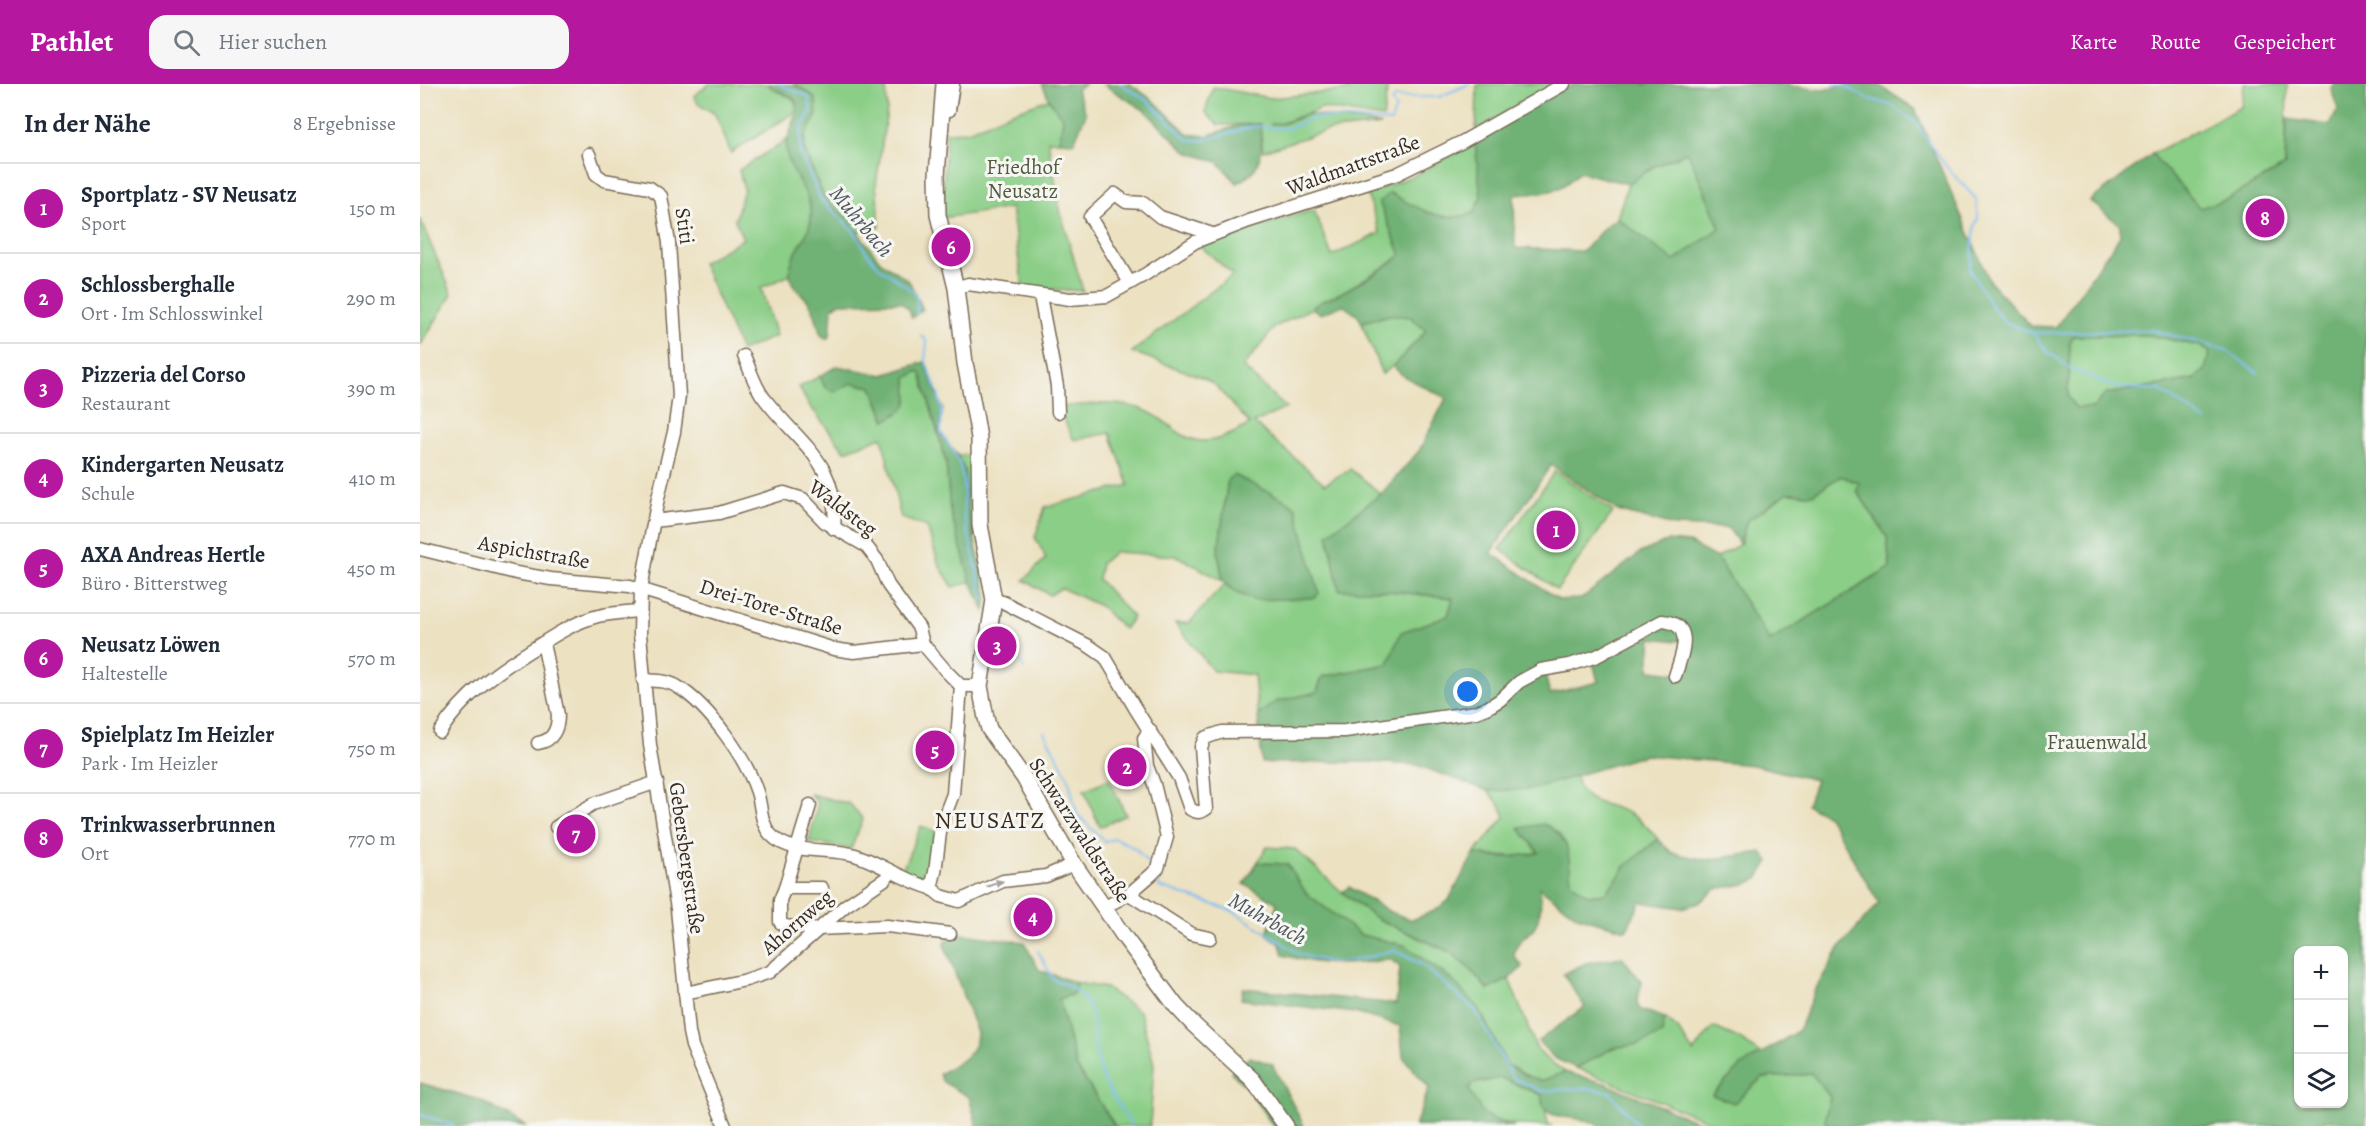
<!DOCTYPE html>
<html lang="de">
<meta charset="utf-8">
<style>
:root{--surface:#fff;--page:#f6f6f7;--text:#1f2937;--muted:#747a83;--line:#e0e1e3;--accent:#b5179e}
body{margin:0;font-family:Alegreya,serif;background:var(--page);color:var(--text)}
.controls{position:absolute;right:18px;bottom:18px;display:grid;overflow:hidden;border-radius:12px;box-shadow:0 2px 4px #0004}
.controls button{width:54px;height:54px;display:grid;place-items:center;padding:0;border:0;border-bottom:2px solid var(--line);background:var(--surface);color:var(--text);font:30px sans-serif}
.you{position:absolute;left:1048px;top:608px;width:21px;height:21px;margin:-15px;border:4px solid #fff;border-radius:50%;background:#1a73e8;box-shadow:0 0 0 9px #1a73e833}
.badge{display:grid;place-items:center;width:39px;height:39px;border-radius:50%;background:var(--accent);color:#fff;font-size:20px;font-weight:700}
.pin{position:absolute;translate:-50% -50%;border:3px solid #fff;box-shadow:0 2px 6px #0006}
.list{margin:0;padding:0;list-style:none}
h2{display:flex;justify-content:space-between;align-items:center;height:78px;margin:0;padding:0 24px;font-size:26px}
h2 small{font-size:20px;font-weight:400;color:var(--muted)}
.list li{display:grid;grid-template-columns:39px 1fr auto;gap:18px;align-items:center;box-sizing:border-box;height:90px;padding:0 24px;border-top:2px solid var(--line)}
.list b{display:block;font-size:22px;white-space:nowrap}
.list p{margin:0;font-size:20px;white-space:nowrap;color:var(--muted)}
.list em{font-size:20px;font-style:normal;color:var(--muted)}
.icon{flex:none;width:33px;height:33px;fill:none;stroke:currentColor;stroke-width:2;stroke-linecap:round;stroke-linejoin:round}
.map{position:relative;flex:none;width:1946px;height:1042px;overflow:hidden}
header{display:flex;align-items:center;gap:36px;box-sizing:border-box;height:84px;padding:0 30px;background:var(--accent);color:#fff}
header strong{font-size:28px}
nav{display:flex;gap:33px;margin-inline-start:auto;font-size:21px}
.search{width:420px;height:54px;background:var(--page);display:flex;align-items:center;gap:15px;box-sizing:border-box;padding:0 21px;border-radius:18px;color:var(--muted);font-size:22px}
main{display:flex}
aside{flex:1;background:var(--surface)}
.map>svg:first-child{display:block}
</style>
<header>
<strong>Pathlet</strong>
<div class="search"><svg class="icon" aria-label="search" viewBox="0 0 24 24"><circle cx="10" cy="10" r="6"/><path d="M15 15l6 6"/></svg>Hier suchen</div>
<nav><a>Karte</a><a>Route</a><a>Gespeichert</a></nav>
</header>
<main>
<aside>
<h2>In der Nähe<small>8 Ergebnisse</small></h2>
<ul class="list">
<li><span class="badge">1</span><div><b>Sportplatz - SV Neusatz</b><p>Sport</p></div><em>150 m</em></li>
<li><span class="badge">2</span><div><b>Schlossberghalle</b><p>Ort · Im Schlosswinkel</p></div><em>290 m</em></li>
<li><span class="badge">3</span><div><b>Pizzeria del Corso</b><p>Restaurant</p></div><em>390 m</em></li>
<li><span class="badge">4</span><div><b>Kindergarten Neusatz</b><p>Schule</p></div><em>410 m</em></li>
<li><span class="badge">5</span><div><b>AXA Andreas Hertle</b><p>Büro · Bitterstweg</p></div><em>450 m</em></li>
<li><span class="badge">6</span><div><b>Neusatz Löwen</b><p>Haltestelle</p></div><em>570 m</em></li>
<li><span class="badge">7</span><div><b>Spielplatz Im Heizler</b><p>Park · Im Heizler</p></div><em>750 m</em></li>
<li><span class="badge">8</span><div><b>Trinkwasserbrunnen</b><p>Ort</p></div><em>770 m</em></li>
</ul>
</aside>
<div class="map">
<svg width="1946" height="1042" viewBox="0 0 1946 1042">
<rect width="100%" height="100%" fill="#f6f6f2"/>
<filter id="ink" filterUnits="userSpaceOnUse"><feTurbulence type="fractalNoise" baseFrequency=".0167" numOctaves="2"/><feDisplacementMap in="SourceGraphic" scale="12" xChannelSelector="R" yChannelSelector="G"/><feConvolveMatrix kernelMatrix="1 2 1 2 8 2 1 2 1" color-interpolation-filters="sRGB"/></filter>
<filter id="wash" filterUnits="userSpaceOnUse"><feTurbulence type="fractalNoise" baseFrequency=".008" numOctaves="4" result="noise"/><feDisplacementMap in="SourceGraphic" scale="24" xChannelSelector="R" yChannelSelector="G"/><feGaussianBlur stdDeviation="1.35" result="paint"/><feColorMatrix in="noise" values="0 0 0 0 0 0 0 0 0 0 0 0 0 0 0 0 0 1.4 0 .05"/><feComposite in="paint" operator="in"/></filter>
<g filter="url(#wash)">
<rect width="100%" height="100%" fill="#ece1c1"/>
<!-- green -->
<g fill="#8bce87" stroke="#637c52" stroke-width="1.5">
<path d="M289,0H348C357,13 378,8 377,27L311,69L295,30L278,19L274,12Z"/>
<polygon points="374,0 466,0 467,26 456,101 460,143 437,148 427,134 404,113 384,65 390,9"/>
<polygon points="928,0 968,0 963,34 902,24 862,39 850,40 863,40 890,30 961,41 905,47 843,67 840,40 798,41 785,28 793,3 851,14 929,6"/>
<polygon points="1060,0 1137,0 1056,46 1057,2"/>
<polygon points="1824,0 1867,0 1865,82 1807,115 1780,124 1732,70 1821,23"/>
<polygon points="629,15 643,35 639,57 628,56 640,126 663,207 603,204 591,124 522,134 526,48 548,47 590,29"/>
<path d="M366,56C367,84 391,104 391,130C392,153 371,169 370,191L341,204L356,252L321,267L282,179L323,155L315,136L324,105L319,86Z"/>
<path d="M1055,58L1061,114L1054,129C1022,141 998,124 970,110L959,118L981,171L966,182L921,209L855,243L823,283L866,324L834,339L905,400L930,385L961,410L908,450L919,505L960,506L1033,514L1028,532L982,548L968,580L902,593L897,608L855,618L838,631L834,591L793,587L755,539H769L805,500L814,508L876,424L869,418L814,391L808,395L798,469L803,497L757,472L695,468L681,479L678,495L713,533L704,545L680,522L641,504L630,511L604,496L626,474L615,453L625,423L709,401L690,349L654,356L640,328V323C667,320 696,317 722,325C738,331 748,341 761,350C784,365 808,353 830,340L796,302L784,294L712,268L813,191L778,160L894,126L912,172L960,149L947,110L995,91Z"/>
<polygon points="1268,67 1300,144 1254,178 1197,134 1208,100 1233,83"/>
<polygon points="0,135 32,210 0,262"/>
<polygon points="971,231 991,233 1006,247 973,282 962,290 941,238"/>
<polygon points="1728,251 1781,262 1790,269 1785,286 1775,295 1686,310 1673,324 1656,324 1648,313 1650,258 1653,252"/>
<polygon points="498,287 501,289 526,378 530,427 551,498 533,503 519,481 507,443 481,434 462,353 425,367 387,318 379,303 400,292 405,303 432,299 452,303 465,336 487,294"/>
<polygon points="553,370 556,454 547,421 544,386 538,372"/>
<polygon points="1135,387 1193,428 1137,506 1080,465"/>
<polygon points="1421,392 1439,399 1437,407 1467,453 1470,484 1350,557 1297,474 1320,460 1327,437 1367,409 1392,410"/>
<path d="M1156,692C1161,723 1187,717 1210,730C1221,736 1230,745 1238,755L1206,782L1186,809L1168,811L1151,798L1146,760C1111,772 1091,775 1054,770L1085,733L1080,721L1068,707L1112,705Z"/>
<polygon points="689,695 706,731 680,743 664,706"/>
<polygon points="390,710 430,720 443,735 431,765 389,758 398,719"/>
<polygon points="167,730 173,753 142,764 138,754 141,747"/>
<polygon points="501,742 517,748 515,758 512,758 510,788 504,795 482,786"/>
<polygon points="847,763 875,765 922,808 956,834 1030,868 1051,886 1068,906 1089,895 1116,963 1124,973 1145,988 1121,997 1105,991 1087,981 1058,923 954,855 941,851 886,809 867,780 837,779"/>
<polygon points="657,899 686,904 720,928 734,980 730,1042 695,1042 656,982 639,915 653,910"/>
<polygon points="1245,934 1258,945 1273,968 1293,943 1320,955 1340,970 1321,982 1292,1011 1314,1019 1342,994 1393,990 1410,1013 1405,1036 1410,1042 1301,1042 1156,984 1193,964 1219,960 1241,950"/>
<path d="M1081,994L1122,1011L1128,1040L1132,1042C1111,1042 1075,1042 1060,1027C1056,1021 1053,1013 1049,1006L1052,1000Z"/>
</g>
<!-- forest -->
<g fill="#70b174" stroke="#566e49" stroke-width="1.5" fill-rule="evenodd">
<path d="M348,0C369,0 380,0 396,15L397,31L384,54V65L404,113L427,134L460,177L489,197L503,225L492,234L489,225L480,218L419,219L412,224L410,252L407,255L401,251C397,241 396,226 388,217C381,208 372,205 370,192C367,169 394,152 391,128C389,105 367,87 366,64C366,50 380,31 377,20C374,8 354,9 348,0Z"/>
<polygon points="622,0 666,0 656,5 666,30 654,58 639,57 643,35 629,15"/>
<path d="M683,0H710L734,17L768,50L786,52L820,41L840,40C843,66 843,87 817,99L798,78L767,68L724,26Z"/>
<path d="M1155,0H1369L1371,2L1402,6L1432,0H1457L1495,25L1570,198L1611,242L1636,243L1700,152V141L1670,117L1732,70L1780,124L1807,115L1865,82L1867,35L1910,41L1918,25L1911,5L1913,0H1946V1040L1908,1036L1891,1042H1410L1405,1036L1410,1013L1392,990L1342,994L1314,1019L1292,1011L1321,982L1378,947L1394,908L1420,863L1459,819L1408,732L1387,721L1396,696L1333,681L1225,671L1112,705L1068,707L997,681L949,678L842,679L838,631L855,618L897,608L902,593L968,580L981,548L1028,532L1033,514L960,506H919L908,450L961,410L999,367L1026,314L983,292L973,282L1006,247L991,233L970,231L941,238L939,233L923,221L901,230L892,224C899,216 911,214 921,209C942,198 963,186 981,171L959,118L970,109C998,124 1022,141 1054,129L1061,113L1055,58L1105,25ZM1268,68L1300,144L1254,177L1197,134L1185,143L1163,167L1095,164L1094,111C1126,108 1136,112 1159,88L1208,100L1233,83ZM1728,251L1781,262L1790,269L1785,286L1775,295L1686,310L1673,324H1656L1648,313L1650,258L1653,252ZM1131,381L1198,427L1254,442L1308,444L1320,460L1327,437L1367,409L1392,410L1421,392L1439,399L1437,407L1467,453L1470,484L1350,557L1297,474L1269,459L1248,457L1220,469L1161,515L1139,516L1071,469ZM1232,554L1267,558L1264,590L1229,586ZM1173,578L1178,598L1130,610L1125,591ZM1878,866H1924V1020H1878Z"/>
<path d="M505,278L523,325L519,348L538,372L544,386L547,421L567,511L565,527L551,498L530,427L526,378L501,289L498,287L487,294C488,321 492,323 466,336L452,303L432,299L414,308L405,303L400,292L417,282L463,291Z"/>
<polygon points="814,391 869,418 876,424 899,509 895,514 833,516 814,508 803,497 798,469 808,395"/>
<path d="M1124,740C1152,754 1148,770 1151,798L1168,811L1186,809L1206,782L1238,755L1252,769L1286,776L1342,768L1349,777L1338,795L1326,800L1296,805L1279,819L1262,824L1221,818L1206,846L1157,832L1120,804C1121,817 1122,834 1113,845C1104,856 1096,856 1094,872L1103,883L1089,895L1068,906L1051,886L1030,868L956,834L922,808L929,803L970,828L992,836L1014,827L1028,817L1054,770L1082,774L1119,769L1099,744Z"/>
<path d="M837,779L867,780L886,809L941,851L984,861L1031,895L1058,923L1087,981L1105,991L1121,997L1145,988L1184,999L1289,1042H1179C1157,1027 1119,1042 1122,1011L1081,994L1052,1000L1049,1006C1062,1030 1066,1037 1094,1042H995L1009,1004L983,973L980,942L935,929L821,915L823,904L976,920L980,883L970,875C929,882 903,882 863,871L860,860L847,850L857,819L824,800Z"/>
<path d="M534,849L604,858L619,886L657,899L653,910L639,915L656,982L695,1042H557L549,1013L523,998L519,990C536,981 557,971 557,949L524,860Z"/>
<polygon points="1202,873 1222,898 1217,917 1219,925 1245,934 1242,950 1219,960 1193,964 1156,984 1134,974 1118,957 1165,923 1143,890 1166,879"/>
<polygon points="830,973 852,980 884,1042 870,1042 825,977"/>
<polygon points="815,984 859,1042 853,1042 826,1003 811,988"/>
<polygon points="0,999 60,1016 105,1042 0,1042"/>
</g>
<g fill="none" stroke-linecap="round" stroke-linejoin="round">
<!-- stream -->
<g stroke="#7ebdf2" stroke-width="2">
<polyline points="359,0 388,12 391,26 381,45 380,69 401,116 435,148 446,168 460,184 493,207 497,213 497,230"/>
<polyline points="700,0 728,17 767,55 781,57 835,42 868,45 892,34 901,33 971,38 976,24 972,18 975,13 1019,13 1049,0"/>
<polyline points="1413,0 1427,3 1449,15 1471,21 1495,38 1526,82 1556,115 1558,136 1555,142 1550,186 1572,223 1585,238 1613,249 1732,246 1806,266 1838,289"/>
<polyline points="1613,249 1628,268 1652,285 1694,303 1739,306 1786,337"/>
<polyline points="501,251 507,258 505,276 518,309 522,326 521,347 539,378 544,398 544,432 564,516"/>
<polyline points="580,530 604,585"/>
<polyline points="624,648 648,693 657,730 685,758 695,754 716,765 732,784"/>
<polyline points="737,790 739,803 813,827 881,871 914,879 942,875 973,866 1002,881 1055,926 1093,994 1122,1007 1165,1004 1189,1008 1219,1042"/>
<path d="M618,867L633,895C687,915 667,945 680,986C687,1007 701,1024 712,1042"/>
<polyline points="0,1030 34,1042"/>
</g>
</g>
</g>
<g filter="url(#ink)">
<g fill="none" stroke-linecap="round" stroke-linejoin="round">
<defs>
<g id="minor">
<polyline points="523,27 529,26 533,0"/>
<polyline points="169,70 176,90 184,96 230,104 241,112 249,159 259,312 254,348 238,414 221,505 220,550 230,661 257,825 269,948 272,962 305,1042"/>
<polyline points="710,199 670,133 695,110 706,118 723,119 740,133 792,150"/>
<polyline points="536,204 548,200 650,215 687,212 726,190 775,158 829,137 977,90 1042,58 1144,0"/>
<polyline points="620,212 637,302 638,328"/>
<path d="M324,272C330,285 335,303 344,314C379,360 420,378 414,445"/>
<polyline points="234,437 299,429 364,409 383,415 406,439 446,462 457,476 468,501 499,544 503,560 526,587 541,602 560,602"/>
<polyline points="0,465 96,489 131,495 210,502 414,565 434,568 503,560"/>
<path d="M574,516L583,518L669,562L685,573L715,624L759,694L770,725C777,729 780,729 786,725L781,663L785,654L802,648L925,647L1056,628L1067,624L1080,616L1099,598L1121,586L1150,581L1177,572L1242,537C1276,540 1262,570 1255,592"/>
<path d="M223,596C235,597 248,596 258,603C289,622 326,674 337,708C342,723 340,739 351,751C371,772 410,763 435,771C461,779 484,797 511,804L521,812L539,817L583,797L626,792L654,780"/>
<path d="M20,648C44,610 79,586 116,563C135,551 155,538 178,532C192,529 205,528 219,527"/>
<path d="M118,659C133,657 138,644 138,631L123,559"/>
<polyline points="390,721 365,804 360,816 360,838 364,842 397,845 467,842 530,850"/>
<polyline points="136,743 173,720 237,698"/>
<polyline points="365,804 402,804"/>
<polyline points="511,804 515,788 521,741 533,710 541,602"/>
<polyline points="709,810 771,850 790,854"/>
<polyline points="685,823 709,810 731,791 738,784 747,753 734,700 727,682 724,654 730,646"/>
<polyline points="265,909 326,896 350,888 425,822 465,795 471,787"/>
</g>
<polyline id="major" points="524,0 517,91 518,131 536,204 545,279 556,336 559,354 560,441 574,516 560,602 566,634 569,645 604,694 654,780 705,854 756,922 774,941 833,996 866,1042"/>
</defs>
<!-- minor casing -->
<use href="#minor" stroke="#796a57" stroke-width="15"/>
<!-- major casing -->
<use href="#major" stroke="#796a57" stroke-width="18"/>
<!-- minor -->
<use href="#minor" stroke="#fff" stroke-width="12"/>
<!-- major -->
<use href="#major" stroke="#fff" stroke-width="15"/>
</g>
<!-- one-way arrows -->
<defs><path id="oneway-solid" d="M-6-.8H1V-3.2L6.5 0L1 3.2V.8H-6Z" transform="scale(1.5)"/></defs>
<use fill="#a79f9a" href="#oneway-solid" transform="translate(575 800) rotate(-20)"/>
</g>
<g text-anchor="middle" stroke-width="6" stroke-linejoin="round" paint-order="stroke">
<!-- street labels -->
<g font-size="21" fill="#3b2a1e" stroke="#f6f6f2">
<text transform="translate(933 81) rotate(-20)" y="7">Waldmattstraße</text>
<text transform="translate(265 142) rotate(82)" y="7">Stiti</text>
<text transform="translate(423 424) rotate(37)" y="7">Waldsteg</text>
<text transform="translate(114 468) rotate(10)" y="7">Aspichstraße</text>
<text transform="translate(351 523) rotate(17)" y="7">Drei-Tore-Straße</text>
<text transform="translate(660 746) rotate(57)" y="7">Schwarzwaldstraße</text>
<text transform="translate(267 774) rotate(82)" y="7">Gebersbergstraße</text>
<text transform="translate(377 838) rotate(-41)" y="7">Ahornweg</text>
</g>
<!-- park labels -->
<g font-size="21" fill="#535b3e" stroke="#f6f6f2">
<text x="603" y="90">Friedhof<tspan x="603" dy="24">Neusatz</tspan></text>
<text x="1677" y="665">Frauenwald</text>
</g>
<!-- water labels -->
<g font-size="22" font-style="italic" fill="#4f565e" stroke="#f6f6f2">
<text transform="translate(442 137) rotate(50)" y="8">Muhrbach</text>
<text transform="translate(848 834) rotate(29)" y="8">Muhrbach</text>
</g>
<!-- quarter labels -->
<g font-size="24" letter-spacing="1.5" fill="#3b2a1e" stroke="#f6f6f2">
<text x="570" y="744">NEUSATZ</text>
</g>
</g>
</svg>
<div class="controls">
<button>+</button>
<button>−</button>
<button><svg class="icon" aria-label="layers" viewBox="0 0 24 24"><path d="M12 4l9 5-9 5-9-5zM3 14l9 5 9-5"/></svg></button>
</div>
<div class="you"></div>
<div class="pin badge" style="left:1136px;top:446px">1</div>
<div class="pin badge" style="left:707px;top:683px">2</div>
<div class="pin badge" style="left:577px;top:562px">3</div>
<div class="pin badge" style="left:613px;top:833px">4</div>
<div class="pin badge" style="left:515px;top:666px">5</div>
<div class="pin badge" style="left:531px;top:163px">6</div>
<div class="pin badge" style="left:156px;top:750px">7</div>
<div class="pin badge" style="left:1845px;top:134px">8</div>
</div>
</main>
